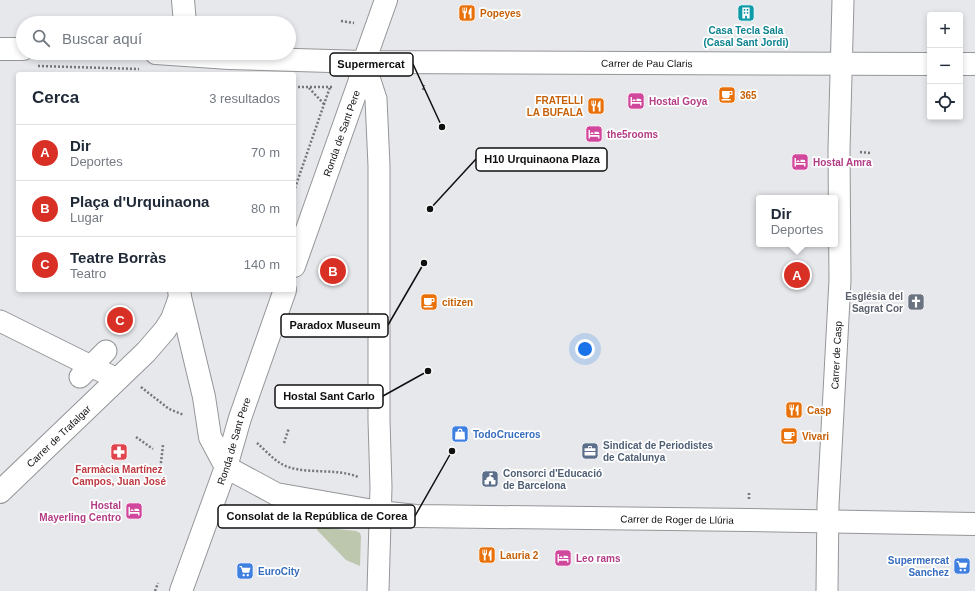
<!DOCTYPE html>
<html lang="es">
<meta charset="utf-8">
<style>
:root{--surface:#fff;--page:#f6f6f7;--text:#1f2937;--muted:#747a83;--line:#e0e1e3;--accent:#d93025}
body{margin:0;font-family:Helvetica,sans-serif;background:var(--page);color:var(--text)}
.controls{position:absolute;right:12px;top:12px;display:grid;overflow:hidden;border-radius:4px;box-shadow:0 2px 6px #0003}
.controls button{width:36px;height:36px;display:grid;place-items:center;padding:0;border:0;border-bottom:1px solid var(--line);background:var(--surface);color:var(--text);font:20px sans-serif}
.you{position:absolute;left:585px;top:349px;width:14px;height:14px;margin:-10px;border:3px solid #fff;border-radius:50%;background:#1a73e8;box-shadow:0 0 0 6px #1a73e833}
.badge{display:grid;place-items:center;width:26px;height:26px;border-radius:50%;background:var(--accent);color:#fff;font-size:13px;font-weight:700}
.pin{position:absolute;translate:-50% -50%;border:2px solid #fff;box-shadow:0 1px 4px #0006}
.popup{position:absolute;left:756px;top:195px;width:82px;height:52px;box-sizing:border-box;display:grid;place-content:center;border-radius:4px;background:var(--surface);filter:drop-shadow(0 1px 3px #0005);font-size:13px;white-space:nowrap;color:var(--muted)}
.popup b{font-size:15px;color:var(--text)}
.popup::after{content:'';position:absolute;left:50%;top:100%;margin-left:-8px;border:8px solid transparent;border-top-color:var(--surface)}
.list{margin:0;padding:0;list-style:none}
h2{display:flex;justify-content:space-between;align-items:center;height:52px;margin:0;padding:0 16px;font-size:17px}
h2 small{font-size:13px;font-weight:400;color:var(--muted)}
.list li{display:grid;grid-template-columns:26px 1fr auto;gap:12px;align-items:center;box-sizing:border-box;height:56px;padding:0 16px;border-top:1px solid var(--line)}
.list b{display:block;font-size:15px;white-space:nowrap}
.list p{margin:0;font-size:13px;white-space:nowrap;color:var(--muted)}
.list em{font-size:13px;font-style:normal;color:var(--muted)}
.icon{flex:none;width:22px;height:22px;fill:none;stroke:currentColor;stroke-width:2;stroke-linecap:round;stroke-linejoin:round}
.map{position:relative;flex:none;width:975px;height:591px;overflow:hidden}
.search{position:absolute;background:var(--surface);box-shadow:0 2px 6px #0003;left:16px;top:16px;width:280px;height:44px;display:flex;align-items:center;gap:10px;box-sizing:border-box;padding:0 14px;border-radius:22px;color:var(--muted);font-size:15px}
.panel{position:absolute;background:var(--surface);box-shadow:0 2px 6px #0003;left:16px;top:72px;width:280px;height:220px;border-radius:4px}
.map>svg:first-child{display:block}
</style>
<div class="map">
<svg width="975" height="591" viewBox="0 0 975 591">
<rect width="100%" height="100%" fill="#e6e8eb"/>
<!-- green -->
<polygon fill="#bdc7ad" points="318,527 356,531 360,533 361,536 360,566 346,560 317,530"/>
<g fill="none" stroke-linecap="round" stroke-linejoin="round">
<defs>
<g id="street">
<polyline points="364,62 376,99 379,166 379,420 381,487 378,591"/>
<polyline points="0,321 117,379"/>
<polyline points="80,377 106,351"/>
<path id="s1" d="M827,591L828,505L840,280L839,150L843,0"/>
</g>
<g id="secondary">
<polyline points="183,0 185,23"/>
<polyline points="0,49 23,49"/>
<path id="s2" d="M156,53L229,58L364,62L930,64"/>
<polyline points="960,64 975,64"/>
<path id="s3" d="M294,266L359,83L364,62L386,0"/>
<path id="s4" d="M179,290L180,297L204,397L210,437L226,467L276,494L379,512L416,516L748,520L975,524"/>
<path id="s5" d="M0,492L146,352L165,330L172,319L180,297"/>
<path id="s6" d="M181,591L226,467L240,418L285,290"/>
</g>
</defs>
<!-- street casing -->
<use href="#street" stroke="#959699" stroke-width="23"/>
<!-- secondary casing -->
<use href="#secondary" stroke="#959699" stroke-width="24"/>
<!-- path -->
<g stroke="#747577" stroke-width="2.5" stroke-dasharray="2 2" stroke-linecap="butt">
<polyline points="341,21 354,23"/>
<polyline points="38,66 139,69"/>
<polyline points="294,87 333,87"/>
<polyline points="309,88 324,104"/>
<polyline points="423,90 424,85"/>
<polyline points="754,93 754,89"/>
<polyline points="860,152 870,153"/>
<polyline points="295,188 330,87"/>
<polyline points="141,387 169,409 184,415"/>
<polyline points="136,437 153,449"/>
<path d="M257,443C264,449 272,458 280,463C300,476 335,467 358,477"/>
<polyline points="284,443 289,428"/>
<polyline points="160,471 163,445"/>
<polyline points="749,499 749,491"/>
<polyline points="155,591 158,583"/>
</g>
<!-- street -->
<use href="#street" stroke="#fff" stroke-width="21"/>
<!-- secondary -->
<use href="#secondary" stroke="#fff" stroke-width="22"/>
</g>
<!-- icons -->
<defs>
<symbol id="restaurant-square" viewBox="-11 -11 22 22"><rect x="-9" y="-9" width="18" height="18" rx="4" fill="#e8710a" stroke="#fff"/><path d="M-5-6h1v4h1v-4h1v4h1v-4h1v5L-1.5 .5V6h-2V.5L-5-1ZM5-6V6H3V1.5H1.5Q1.5-4 5-6Z" fill="#fff"/></symbol>
<symbol id="building-square" viewBox="-11 -11 22 22"><rect x="-9" y="-9" width="18" height="18" rx="4" fill="#0f9aa8" stroke="#fff"/><path d="M-4-6H4V6H1V3H-1V6H-4ZM-2.5-4.3h1.7v1.8h-1.7ZM.8-4.3h1.7v1.8H.8ZM-2.5-1h1.7V.8h-1.7ZM.8-1h1.7V.8H.8Z" fill="#fff"/></symbol>
<symbol id="cafe-square" viewBox="-11 -11 22 22"><rect x="-9" y="-9" width="18" height="18" rx="4" fill="#e8710a" stroke="#fff"/><path d="M-5.5-4.5H6V0H3Q3 3.5 0 3.5H-2.5Q-5.5 3.5-5.5 0ZM3-3.2v2h1.7v-2ZM-6 4.5H4V6H-6Z" fill="#fff"/></symbol>
<symbol id="hotel-square" viewBox="-11 -11 22 22"><rect x="-9" y="-9" width="18" height="18" rx="4" fill="#d1479c" stroke="#fff"/><path d="M-6-4.5h1.5V1H6V5H4.5V3h-9V5H-6ZM-4 0a1.8 1.8 0 1 1 3.6 0ZM.5 0V-2.5h3Q6-2.5 6 0Z" fill="#fff"/></symbol>
<symbol id="church-square" viewBox="-11 -11 22 22"><rect x="-9" y="-9" width="18" height="18" rx="4" fill="#6b7280" stroke="#fff"/><path d="M-1.2-6h2.4v3.5h3.3v2.4h-3.3V6h-2.4V-.1h-3.3v-2.4h3.3Z" fill="#fff"/></symbol>
<symbol id="shop-square" viewBox="-11 -11 22 22"><rect x="-9" y="-9" width="18" height="18" rx="4" fill="#3f7fe0" stroke="#fff"/><path d="M-5-2.5h2.3a2.7 3.5 0 0 1 5.4 0H5L5.5 6h-11ZM-1.5-2.5h3a1.5 2.3 0 0 0-3 0Z" fill="#fff"/></symbol>
<symbol id="office-square" viewBox="-11 -11 22 22"><rect x="-9" y="-9" width="18" height="18" rx="4" fill="#5c6f8a" stroke="#fff"/><path d="M-6-3h4V-5.5h4V-3h4V5H-6ZM-1-4.5V-3h2v-1.5ZM-6 0V1H6V0Z" fill="#fff"/></symbol>
<symbol id="pharmacy-square" viewBox="-11 -11 22 22"><rect x="-9" y="-9" width="18" height="18" rx="4" fill="#e0444e" stroke="#fff"/><path d="M-2-6h4v4h4v4h-4v4h-4v-4h-4v-4h4Z" fill="#fff"/></symbol>
<symbol id="civic-square" viewBox="-11 -11 22 22"><rect x="-9" y="-9" width="18" height="18" rx="4" fill="#5c6f8a" stroke="#fff"/><path d="M-.6-6.5H3V-4.5H.6V-3L4-1V1h2V6H-6V1h2V-1L-.6-3ZM-1.2 2.5V6h2.4V2.5Z" fill="#fff"/></symbol>
<symbol id="supermarket-square" viewBox="-11 -11 22 22"><rect x="-9" y="-9" width="18" height="18" rx="4" fill="#3f7fe0" stroke="#fff"/><path d="M-6-5.5h2.5l.6 2H6L4.5 2H-2.5L-4.4-4H-6ZM-1.5 3.2a1.3 1.3 0 1 0 .1 0ZM3 3.2a1.3 1.3 0 1 0 .1 0Z" fill="#fff"/></symbol>
</defs>
<g fill-rule="evenodd">
<use href="#restaurant-square" x="457" y="3" width="20" height="20"/>
<use href="#building-square" x="736" y="3" width="20" height="20"/>
<use href="#cafe-square" x="717" y="85" width="20" height="20"/>
<use href="#hotel-square" x="626" y="91" width="20" height="20"/>
<use href="#restaurant-square" x="586" y="96" width="20" height="20"/>
<use href="#hotel-square" x="584" y="124" width="20" height="20"/>
<use href="#hotel-square" x="790" y="152" width="20" height="20"/>
<use href="#cafe-square" x="419" y="292" width="20" height="20"/>
<use href="#church-square" x="906" y="292" width="20" height="20"/>
<use href="#restaurant-square" x="784" y="400" width="20" height="20"/>
<use href="#shop-square" x="450" y="424" width="20" height="20"/>
<use href="#cafe-square" x="779" y="426" width="20" height="20"/>
<use href="#office-square" x="580" y="441" width="20" height="20"/>
<use href="#pharmacy-square" x="109" y="442" width="20" height="20"/>
<use href="#civic-square" x="480" y="469" width="20" height="20"/>
<use href="#hotel-square" x="124" y="501" width="20" height="20"/>
<use href="#restaurant-square" x="477" y="545" width="20" height="20"/>
<use href="#hotel-square" x="553" y="548" width="20" height="20"/>
<use href="#supermarket-square" x="952" y="556" width="20" height="20"/>
<use href="#supermarket-square" x="235" y="561" width="20" height="20"/>
</g>
<g text-anchor="middle" stroke-width="3.5" stroke-linejoin="round" paint-order="stroke">
<!-- food labels -->
<g font-size="10" font-weight="bold" fill="#c56008" stroke="#fff" text-anchor="start">
<text x="480" y="17">Popeyes</text>
<text x="740" y="99">365</text>
<text x="583" y="104" text-anchor="end">FRATELLI<tspan x="583" dy="12">LA BUFALA</tspan></text>
<text x="442" y="306">citizen</text>
<text x="807" y="414">Casp</text>
<text x="802" y="440">Vivari</text>
<text x="500" y="559">Lauria 2</text>
</g>
<!-- culture labels -->
<g font-size="10" font-weight="bold" fill="#0d838f" stroke="#fff">
<text x="746" y="34">Casa Tecla Sala<tspan x="746" dy="12">(Casal Sant Jordi)</tspan></text>
</g>
<!-- street labels -->
<g font-size="10" fill="#101011" stroke="#fff">
<text dy="4" stroke="none"><textPath href="#s2" startOffset="491">Carrer de Pau Claris</textPath></text>
<text dy="4" stroke="none"><textPath href="#s3" startOffset="141">Ronda de Sant Pere</textPath></text>
<text dy="4" stroke="none"><textPath href="#s1" startOffset="236">Carrer de Casp</textPath></text>
<text dy="4" stroke="none"><textPath href="#s5" startOffset="81">Carrer de Trafalgar</textPath></text>
<text dy="4" stroke="none"><textPath href="#s6" startOffset="159">Ronda de Sant Pere</textPath></text>
<text dy="4" stroke="none"><textPath href="#s4" startOffset="644">Carrer de Roger de Llúria</textPath></text>
</g>
<!-- hotel labels -->
<g font-size="10" font-weight="bold" fill="#b23c85" stroke="#fff" text-anchor="start">
<text x="649" y="105">Hostal Goya</text>
<text x="607" y="138">the5rooms</text>
<text x="813" y="166">Hostal Amra</text>
<text x="121" y="509" text-anchor="end">Hostal<tspan x="121" dy="12">Mayerling Centro</tspan></text>
<text x="576" y="562">Leo rams</text>
</g>
<!-- worship labels -->
<g font-size="10" font-weight="bold" fill="#5b616d" stroke="#fff" text-anchor="end">
<text x="903" y="300">Església del<tspan x="903" dy="12">Sagrat Cor</tspan></text>
</g>
<!-- shop labels -->
<g font-size="10" font-weight="bold" fill="#366cbe" stroke="#fff" text-anchor="start">
<text x="473" y="438">TodoCruceros</text>
<text x="949" y="564" text-anchor="end">Supermercat<tspan x="949" dy="12">Sanchez</tspan></text>
<text x="258" y="575">EuroCity</text>
</g>
<!-- service labels -->
<g font-size="10" font-weight="bold" fill="#4e5e75" stroke="#fff" text-anchor="start">
<text x="603" y="449">Sindicat de Periodistes<tspan x="603" dy="12">de Catalunya</tspan></text>
<text x="503" y="477">Consorci d'Educació<tspan x="503" dy="12">de Barcelona</tspan></text>
</g>
<!-- health labels -->
<g font-size="10" font-weight="bold" fill="#be3a42" stroke="#fff">
<text x="119" y="473">Farmàcia Martínez<tspan x="119" dy="12">Campos, Juan José</tspan></text>
</g>
</g>
<!-- callouts -->
<path fill="none" stroke="#101011" stroke-width="1.5" d="M442 127L413 64M430 209L476 159M424 263L388 325M428 371L383 396M452 451L415 516"/>
<g fill="#101011" stroke="#fff" stroke-width="1.5">
<circle cx="442" cy="127" r="4"/>
<circle cx="430" cy="209" r="4"/>
<circle cx="424" cy="263" r="4"/>
<circle cx="428" cy="371" r="4"/>
<circle cx="452" cy="451" r="4"/>
</g>
<g fill="#fff" stroke="#101011" stroke-width="1.5">
<rect x="330" y="53" width="83" height="23" rx="4"/>
<rect x="476" y="148" width="131" height="23" rx="4"/>
<rect x="281" y="314" width="107" height="23" rx="4"/>
<rect x="275" y="385" width="108" height="23" rx="4"/>
<rect x="218" y="505" width="197" height="23" rx="4"/>
</g>
<g font-size="11" text-anchor="middle" font-weight="bold" fill="#101011">
<text x="371" y="68">Supermercat</text>
<text x="542" y="163">H10 Urquinaona Plaza</text>
<text x="335" y="329">Paradox Museum</text>
<text x="329" y="400">Hostal Sant Carlo</text>
<text x="317" y="520">Consolat de la República de Corea</text>
</g>
</svg>
<div class="controls">
<button>+</button>
<button>−</button>
<button><svg class="icon" aria-label="locate" viewBox="0 0 24 24"><circle cx="12" cy="12" r="6"/><path d="M12 2v4M12 18v4M2 12h4M18 12h4"/></svg></button>
</div>
<div class="you"></div>
<div class="pin badge" style="left:797px;top:275px">A</div>
<div class="popup"><b>Dir</b>Deportes</div>
<div class="pin badge" style="left:333px;top:271px">B</div>
<div class="pin badge" style="left:120px;top:320px">C</div>
<div class="search"><svg class="icon" aria-label="search" viewBox="0 0 24 24"><circle cx="10" cy="10" r="6"/><path d="M15 15l6 6"/></svg>Buscar aquí</div>
<section class="panel">
<h2>Cerca<small>3 resultados</small></h2>
<ul class="list">
<li><span class="badge">A</span><div><b>Dir</b><p>Deportes</p></div><em>70 m</em></li>
<li><span class="badge">B</span><div><b>Plaça d'Urquinaona</b><p>Lugar</p></div><em>80 m</em></li>
<li><span class="badge">C</span><div><b>Teatre Borràs</b><p>Teatro</p></div><em>140 m</em></li>
</ul>
</section>
</div>
